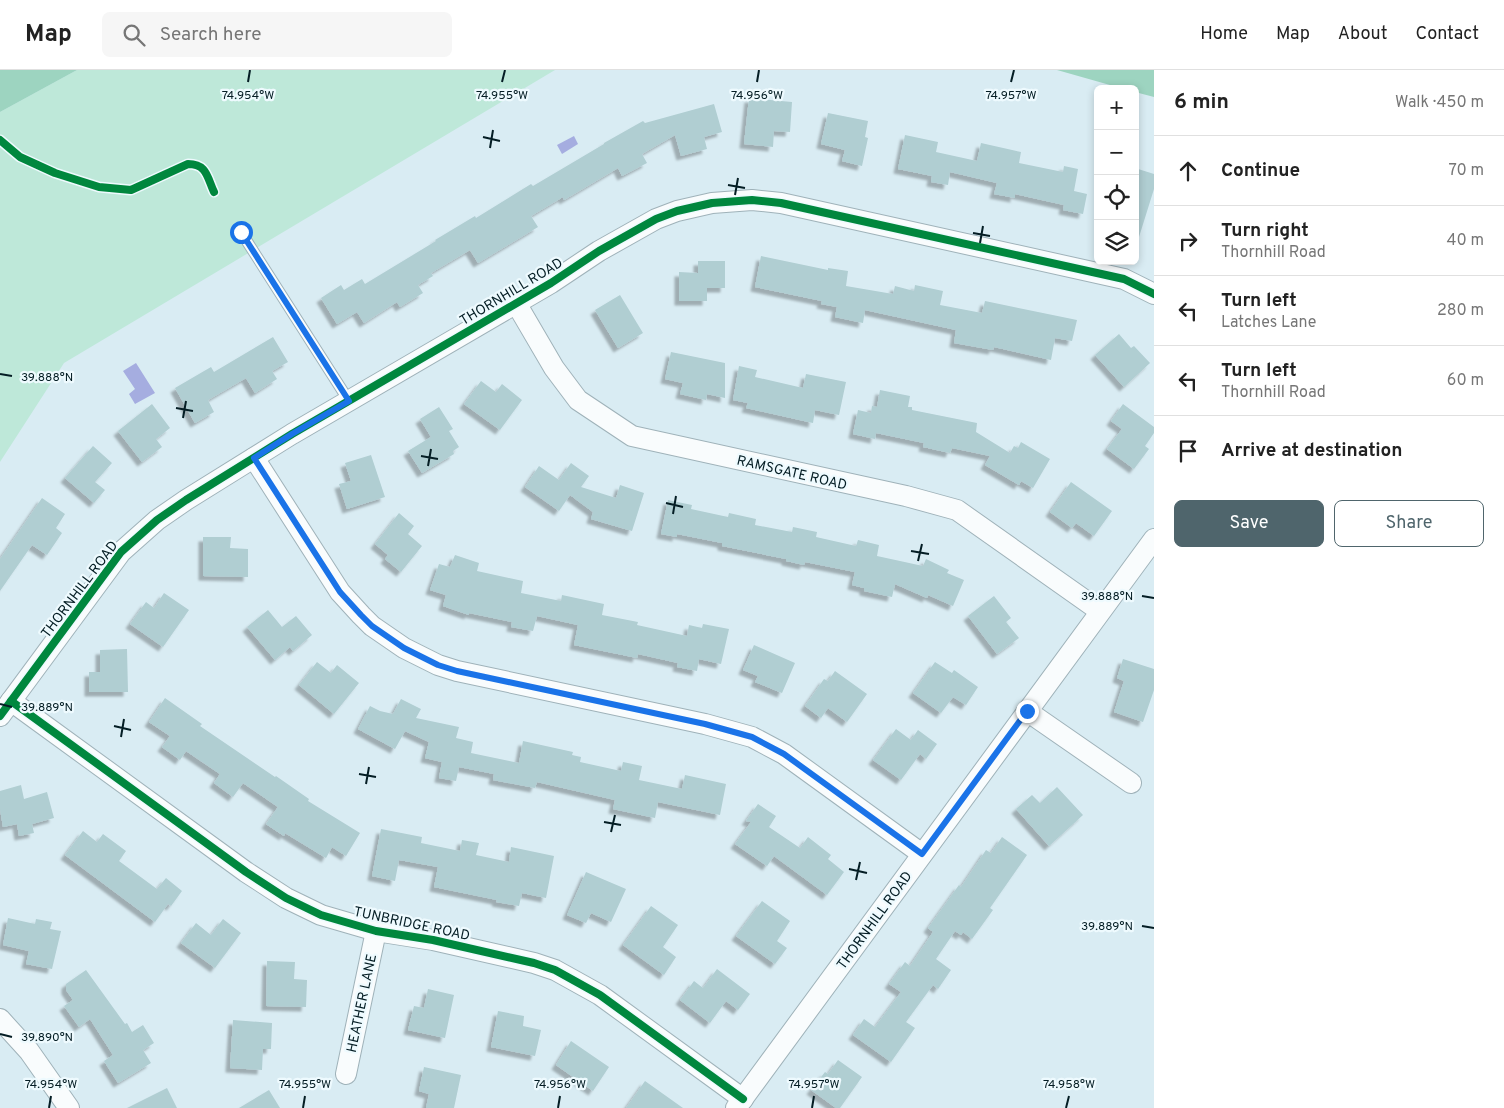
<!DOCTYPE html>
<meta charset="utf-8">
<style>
:root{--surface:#fff;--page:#f6f6f6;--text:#222;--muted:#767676;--line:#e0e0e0;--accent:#4f656c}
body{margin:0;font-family:Overpass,sans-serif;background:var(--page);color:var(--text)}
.controls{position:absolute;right:15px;top:15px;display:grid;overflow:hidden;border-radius:8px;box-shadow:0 2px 8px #0003}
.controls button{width:45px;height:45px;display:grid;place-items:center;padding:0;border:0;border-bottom:1px solid var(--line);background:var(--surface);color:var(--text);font:25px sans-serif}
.stop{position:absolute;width:15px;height:15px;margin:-11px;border:4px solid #1a73e8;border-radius:50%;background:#fff}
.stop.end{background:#1a73e8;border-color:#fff;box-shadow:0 1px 5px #0008}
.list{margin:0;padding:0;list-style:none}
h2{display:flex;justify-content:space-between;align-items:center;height:65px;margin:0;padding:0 20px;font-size:21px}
h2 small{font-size:16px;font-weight:400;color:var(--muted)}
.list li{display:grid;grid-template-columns:32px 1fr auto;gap:15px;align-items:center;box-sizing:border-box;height:70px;padding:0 20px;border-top:1px solid var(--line)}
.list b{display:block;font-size:19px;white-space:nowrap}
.list p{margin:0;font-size:16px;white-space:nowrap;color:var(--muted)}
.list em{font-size:16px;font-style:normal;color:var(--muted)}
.actions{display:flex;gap:10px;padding:15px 20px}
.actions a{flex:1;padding:11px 0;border:1px solid var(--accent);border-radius:8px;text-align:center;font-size:18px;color:var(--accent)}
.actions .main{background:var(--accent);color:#fff}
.icon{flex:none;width:28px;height:28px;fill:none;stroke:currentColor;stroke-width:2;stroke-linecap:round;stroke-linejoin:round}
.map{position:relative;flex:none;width:1154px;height:1038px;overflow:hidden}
header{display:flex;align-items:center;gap:30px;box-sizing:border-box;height:70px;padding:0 25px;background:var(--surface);border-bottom:1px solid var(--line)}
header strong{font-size:24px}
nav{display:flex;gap:28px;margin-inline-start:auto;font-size:18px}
.search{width:350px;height:45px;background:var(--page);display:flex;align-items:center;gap:12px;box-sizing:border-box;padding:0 18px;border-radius:8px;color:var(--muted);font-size:19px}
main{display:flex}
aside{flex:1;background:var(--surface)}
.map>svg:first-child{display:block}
</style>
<header>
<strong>Map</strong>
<div class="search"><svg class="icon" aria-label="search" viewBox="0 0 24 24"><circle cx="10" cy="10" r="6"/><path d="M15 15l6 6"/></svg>Search here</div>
<nav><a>Home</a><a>Map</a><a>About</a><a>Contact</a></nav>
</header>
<main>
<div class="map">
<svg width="1154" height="1038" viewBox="0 0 1154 1038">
<defs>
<filter id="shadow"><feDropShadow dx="-4.5" dy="4.5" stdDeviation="1" flood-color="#0004"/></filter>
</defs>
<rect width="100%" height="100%" fill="#d9ecf3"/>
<!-- green -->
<polygon fill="#bee8d9" points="77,0 555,0 64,293 0,392 0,42"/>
<!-- forest -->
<g fill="#9dd4c0">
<polygon points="0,0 77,0 0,42"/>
<polygon points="1057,0 1154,0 1154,27 1135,22 1135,19 1124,19"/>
</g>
<!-- water -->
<g fill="#a5ade0">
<polygon points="574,66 578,74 562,84 557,75"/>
<polygon points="136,293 155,323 135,334 129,324 135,319 123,301"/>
</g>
<!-- building -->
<g fill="#b0ced2" filter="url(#shadow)">
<polygon points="749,28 792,32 790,62 774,61 773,77 744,74"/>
<polygon points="714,34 722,62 704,67 707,79 681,86 675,65 642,84 647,93 622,106 618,98 564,130 563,127 531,146 538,157 478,193 470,180 431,203 433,206 418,215 423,223 400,237 397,232 364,253 357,242 337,254 321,228 341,215 344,220 362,209 365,214 436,171 435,170 475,146 476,148 531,114 533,116 604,74 604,73 643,51 645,53"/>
<polygon points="828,43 868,51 865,67 868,68 862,96 842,91 845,80 821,74"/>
<polygon points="905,65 938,72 936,82 977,91 981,73 1021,82 1019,93 1063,102 1064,96 1078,99 1074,121 1087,124 1083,144 1063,140 1064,135 1015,124 1015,128 994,124 997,113 950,102 948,115 931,112 932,106 898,99"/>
<polygon points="1135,98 1154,104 1154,119 1139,167 1135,167"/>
<polygon points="761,186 828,200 828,198 848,201 846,216 893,224 895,216 914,221 915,215 943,221 940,235 982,243 985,231 1077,250 1072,271 1055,268 1051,290 994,277 993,280 954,273 956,260 865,240 863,253 835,247 837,237 821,234 822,231 755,217"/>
<polygon points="698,191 725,191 725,218 707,218 707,231 679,231 679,202 698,203"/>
<polygon points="620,225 643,263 618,278 595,240"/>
<polygon points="1119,264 1131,278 1134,276 1150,293 1124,317 1095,285"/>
<polygon points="273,267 288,292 272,301 277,309 255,323 246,308 208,330 214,342 195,353 175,318 211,297 214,302"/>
<polygon points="671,282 725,293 725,328 707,324 706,330 680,324 683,313 665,309"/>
<polygon points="739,296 757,300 755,307 803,318 806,304 846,312 839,345 815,340 813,353 746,338 748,333 733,330"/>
<polygon points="481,311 496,322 502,314 522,330 500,360 464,334"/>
<polygon points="880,320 910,326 908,337 912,337 912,340 977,353 976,362 1010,383 1014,376 1018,378 1021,372 1050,389 1033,418 1021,411 1019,415 985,395 990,386 952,378 950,383 923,377 924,373 876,363 875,369 853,364 858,340 871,343 872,336 877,337"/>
<polygon points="152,334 170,358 156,369 162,377 142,392 118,361"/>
<polygon points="1123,334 1154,357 1154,363 1145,376 1149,379 1134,399 1107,379 1122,359 1111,351"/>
<polygon points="439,337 453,359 449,361 459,377 453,381 454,384 422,403 408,381 431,367 420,349"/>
<polygon points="93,376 112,393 95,412 105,420 94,433 65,408"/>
<polygon points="371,385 385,427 347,439 339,414 351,411 345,393"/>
<polygon points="571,393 589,406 581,417 616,428 620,415 644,423 632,461 591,449 593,442 570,425 559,441 525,417 539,396 559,410"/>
<polygon points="1071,412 1112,441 1094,466 1076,453 1072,458 1050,442"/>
<polygon points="42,428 65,444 56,458 62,463 47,485 32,475 0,521 0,489"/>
<polygon points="668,430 692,435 691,439 728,447 729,443 756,449 755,455 792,462 793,457 817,462 816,467 856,476 858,470 879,475 877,486 923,496 926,489 949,500 947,503 964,510 953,536 928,525 927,528 895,514 892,527 864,521 864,518 852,515 855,502 805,492 804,495 786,491 786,489 722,476 722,473 677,464 677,467 661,464"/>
<polygon points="399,443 414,456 408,464 422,476 401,502 385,489 388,485 375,474"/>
<polygon points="203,467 231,467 230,478 248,479 248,507 203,506"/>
<polygon points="455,485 479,493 477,501 523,511 521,523 561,531 562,525 604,534 602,545 638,552 637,555 687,566 689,555 702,558 703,554 729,559 721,594 699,589 697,601 677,597 678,593 638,584 637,588 574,575 578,555 537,546 533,561 511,557 512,552 469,543 469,545 443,536 446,525 430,520 439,494 450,497"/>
<polygon points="164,523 189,540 163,577 130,554 146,532 154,538"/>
<polygon points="994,526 1011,548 1006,552 1019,568 997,584 968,546"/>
<polygon points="268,540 282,557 296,546 312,565 293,581 290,577 275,590 247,557"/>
<polygon points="754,575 795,593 782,623 755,612 758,606 743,600"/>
<polygon points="127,579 128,622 89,622 89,602 100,602 100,580"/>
<polygon points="1123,589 1154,599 1154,620 1143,652 1114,642 1124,611 1117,608"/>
<polygon points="317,592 331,603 337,595 359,613 334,644 299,615"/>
<polygon points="935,592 952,603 954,600 978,617 966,635 953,627 941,643 913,623"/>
<polygon points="835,601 867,624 847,652 828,638 821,648 805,636 824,609 828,611"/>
<polygon points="165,628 202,654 200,656 275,707 276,706 309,729 308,731 360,763 346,786 332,777 326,788 285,763 284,766 266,754 278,737 243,713 233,727 214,713 220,704 186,681 180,690 162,677 170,666 149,652"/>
<polygon points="401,629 421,639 416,648 459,657 456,668 473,672 471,683 519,693 523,671 573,682 572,685 581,687 580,692 621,701 623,692 642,696 639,710 682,719 685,705 726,714 720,745 658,732 655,748 613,739 615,730 537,712 535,718 493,710 494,704 459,697 456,711 439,708 442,692 425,688 429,672 405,661 395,679 358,659 370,636 380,641 393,644"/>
<polygon points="896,659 911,670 918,660 937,674 926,689 920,684 901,710 873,690"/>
<polygon points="21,715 24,729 47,722 54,748 32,754 34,763 19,766 17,754 3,757 0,739 0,721"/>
<polygon points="1057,717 1083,745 1049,776 1016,739 1032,725 1040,733"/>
<polygon points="758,734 776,746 769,757 800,778 808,767 831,785 828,789 844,802 827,825 774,786 767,796 735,774 751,752 746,751"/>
<polygon points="381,759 422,767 421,773 460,781 462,770 479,773 476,785 509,792 511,777 554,786 546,828 522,823 519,836 496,832 497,830 434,817 438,797 399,790 395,811 372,806"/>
<polygon points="83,761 97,772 103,764 126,781 119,791 157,819 166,808 182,821 171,836 168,834 155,852 65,785"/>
<polygon points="1002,767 1027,785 990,838 993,840 972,869 963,862 961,865 955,861 936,889 951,900 938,919 933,915 906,952 915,958 891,992 853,965 864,949 875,957 901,922 889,914 905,892 910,896 933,862 928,858 959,815 961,817 986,780 991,783"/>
<polygon points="586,802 626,819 611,852 591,843 586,853 567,845"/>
<polygon points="762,831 790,851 777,871 787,878 775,894 736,866"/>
<polygon points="651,836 678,855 663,877 676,887 664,905 623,875"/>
<polygon points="8,848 35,854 36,849 52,852 50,859 61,861 52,899 26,894 29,881 3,875"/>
<polygon points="223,849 241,863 215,898 181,873 196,853 211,865"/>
<polygon points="267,891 295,892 294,909 307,910 306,937 266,936"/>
<polygon points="717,899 750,924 738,940 726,931 710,953 680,930 694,911 703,918"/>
<polygon points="86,900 125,954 127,953 132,962 143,955 154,973 143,980 151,993 118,1013 104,991 113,985 90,949 79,957 64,936 73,930 66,920 66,914"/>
<polygon points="428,919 454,925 445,968 408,960 414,936 424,938"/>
<polygon points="498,941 524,946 523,956 541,960 535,986 491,977"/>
<polygon points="233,950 272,953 271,979 263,979 262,1000 230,998"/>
<polygon points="571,971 609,997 593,1021 556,995"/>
<polygon points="838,990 862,1007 840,1038 836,1038 811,1020 825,1002 828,1004"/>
<polygon points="424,997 461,1005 454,1038 426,1038 429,1024 419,1021"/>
<polygon points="645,1011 683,1038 626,1038"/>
<polygon points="167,1018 177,1038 127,1038"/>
<polygon points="269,1020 280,1038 239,1038"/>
</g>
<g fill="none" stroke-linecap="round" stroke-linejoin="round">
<defs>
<polyline id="service" points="241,162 349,331"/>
<g id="minor">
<polyline points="516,233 554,298 578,330 632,366 906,426 957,440 1100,541"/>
<polyline points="254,388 340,522 361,545 372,556 404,578 438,595 457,601 705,654 752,667 784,684 922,784"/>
<polyline points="11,631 246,802 286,828 321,845 376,861 433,870 534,893 555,900 600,925 743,1029"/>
<polyline points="1027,641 1131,713"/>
<polyline points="0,646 121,482 157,450 186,430 292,364 551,213 599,181 656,149 677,141 712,133 752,130 781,133 1124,209 1154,224"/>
<polyline points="0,949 29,981 69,1038"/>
<polyline points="346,1004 376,861"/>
<polyline points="736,1038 1154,469"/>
</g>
</defs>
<!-- service casing -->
<use href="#service" stroke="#9fb2b9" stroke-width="12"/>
<!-- minor casing -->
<use href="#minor" stroke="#9fb2b9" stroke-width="22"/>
<!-- service -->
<use href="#service" stroke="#f9fcfd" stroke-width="10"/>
<!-- minor -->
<use href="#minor" stroke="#f9fcfd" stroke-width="20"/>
<defs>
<g id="cycleway">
<path d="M0,70L20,87L55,103L99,117L131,120L188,94C207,94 207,107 214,122"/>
<polyline points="11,631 246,802 286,828 321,845 376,861 433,870 534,893 555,900 600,925 743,1029"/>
<polyline points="0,646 121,482 157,450 186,430 292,364 551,213 599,181 656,149 677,141 712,133 752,130 781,133 1124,209 1154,224"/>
</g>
</defs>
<!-- cycleway casing -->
<use href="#cycleway" stroke="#eefafe" stroke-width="11"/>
<!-- cycleway -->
<use href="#cycleway" stroke="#00873e" stroke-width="8"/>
</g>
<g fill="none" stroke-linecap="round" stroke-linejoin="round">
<!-- route -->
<polyline stroke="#1a73e8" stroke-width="6" points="241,162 349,331 292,364 254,388 340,522 361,545 372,556 404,578 438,595 457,601 705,654 752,667 784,684 922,784 1027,641"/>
</g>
<!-- ticks -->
<path fill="none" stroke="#041d24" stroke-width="2" d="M248,12L250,0M502,12L505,0M757,12L759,0M1011,12L1014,0M483,67L500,71M490,78L493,60M728,115L745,118M735,125L738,108M973,163L990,166M980,173L983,156M0,304L12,306M176,338L193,341M183,348L186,331M421,386L438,389M428,396L431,379M666,433L683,437M673,444L676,426M911,481L929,484M918,491L922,474M1142,526L1154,528M0,634L12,637M114,656L131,660M121,667L124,649M359,704L376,707M366,714L369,697M604,752L621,755M611,762L615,745M849,799L867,803M856,810L860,792M1142,856L1154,858M0,964L12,967M49,1038L51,1026M303,1038L305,1026M558,1038L560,1026M812,1038L814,1026M1066,1038L1069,1026"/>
<g text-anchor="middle" stroke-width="4.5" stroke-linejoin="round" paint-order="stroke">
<!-- street labels -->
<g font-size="14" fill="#041d24" stroke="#eefafe">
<text transform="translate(511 221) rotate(-31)" y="5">THORNHILL ROAD</text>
<text transform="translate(792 402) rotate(13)" y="5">RAMSGATE ROAD</text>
<text transform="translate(79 519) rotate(-53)" y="5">THORNHILL ROAD</text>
<text transform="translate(874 850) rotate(-54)" y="5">THORNHILL ROAD</text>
<text transform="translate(412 853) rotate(12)" y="5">TUNBRIDGE ROAD</text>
<text transform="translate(361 933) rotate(-78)" y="5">HEATHER LANE</text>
</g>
</g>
<g font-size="12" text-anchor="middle" fill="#041d24" stroke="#eefafe" stroke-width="4.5" stroke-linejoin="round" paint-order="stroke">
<text x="248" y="29">74.954°W</text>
<text x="502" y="29">74.955°W</text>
<text x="757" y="29">74.956°W</text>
<text x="1011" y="29">74.957°W</text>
<text x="47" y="311">39.888°N</text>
<text x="1107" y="530">39.888°N</text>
<text x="47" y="641">39.889°N</text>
<text x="1107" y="860">39.889°N</text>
<text x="47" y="971">39.890°N</text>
<text x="51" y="1018">74.954°W</text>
<text x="305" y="1018">74.955°W</text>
<text x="560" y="1018">74.956°W</text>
<text x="814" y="1018">74.957°W</text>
<text x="1069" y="1018">74.958°W</text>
</g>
</svg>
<div class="controls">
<button>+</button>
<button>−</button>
<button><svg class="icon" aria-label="locate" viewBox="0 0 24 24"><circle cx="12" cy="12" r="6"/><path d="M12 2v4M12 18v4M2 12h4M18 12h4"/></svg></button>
<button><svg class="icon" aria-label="layers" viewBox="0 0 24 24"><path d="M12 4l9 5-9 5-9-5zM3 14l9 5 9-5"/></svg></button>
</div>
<div class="stop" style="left:241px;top:162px"></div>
<div class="stop end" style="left:1027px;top:641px"></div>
</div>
<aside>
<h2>6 min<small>Walk · 450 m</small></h2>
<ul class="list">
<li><svg class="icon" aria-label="ahead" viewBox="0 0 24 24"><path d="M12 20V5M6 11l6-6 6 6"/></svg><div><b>Continue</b></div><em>70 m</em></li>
<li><svg class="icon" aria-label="right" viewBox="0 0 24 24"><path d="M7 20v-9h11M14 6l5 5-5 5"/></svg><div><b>Turn right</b><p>Thornhill Road</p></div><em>40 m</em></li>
<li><svg class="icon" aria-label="left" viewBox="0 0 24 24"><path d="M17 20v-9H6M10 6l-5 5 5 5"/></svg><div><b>Turn left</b><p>Latches Lane</p></div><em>280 m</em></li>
<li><svg class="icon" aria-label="left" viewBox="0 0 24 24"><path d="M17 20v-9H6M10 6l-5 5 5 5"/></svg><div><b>Turn left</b><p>Thornhill Road</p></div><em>60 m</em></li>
<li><svg class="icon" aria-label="arrive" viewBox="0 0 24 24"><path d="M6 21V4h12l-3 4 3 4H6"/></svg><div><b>Arrive at destination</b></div></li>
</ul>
<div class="actions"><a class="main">Save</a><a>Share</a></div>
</aside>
</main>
